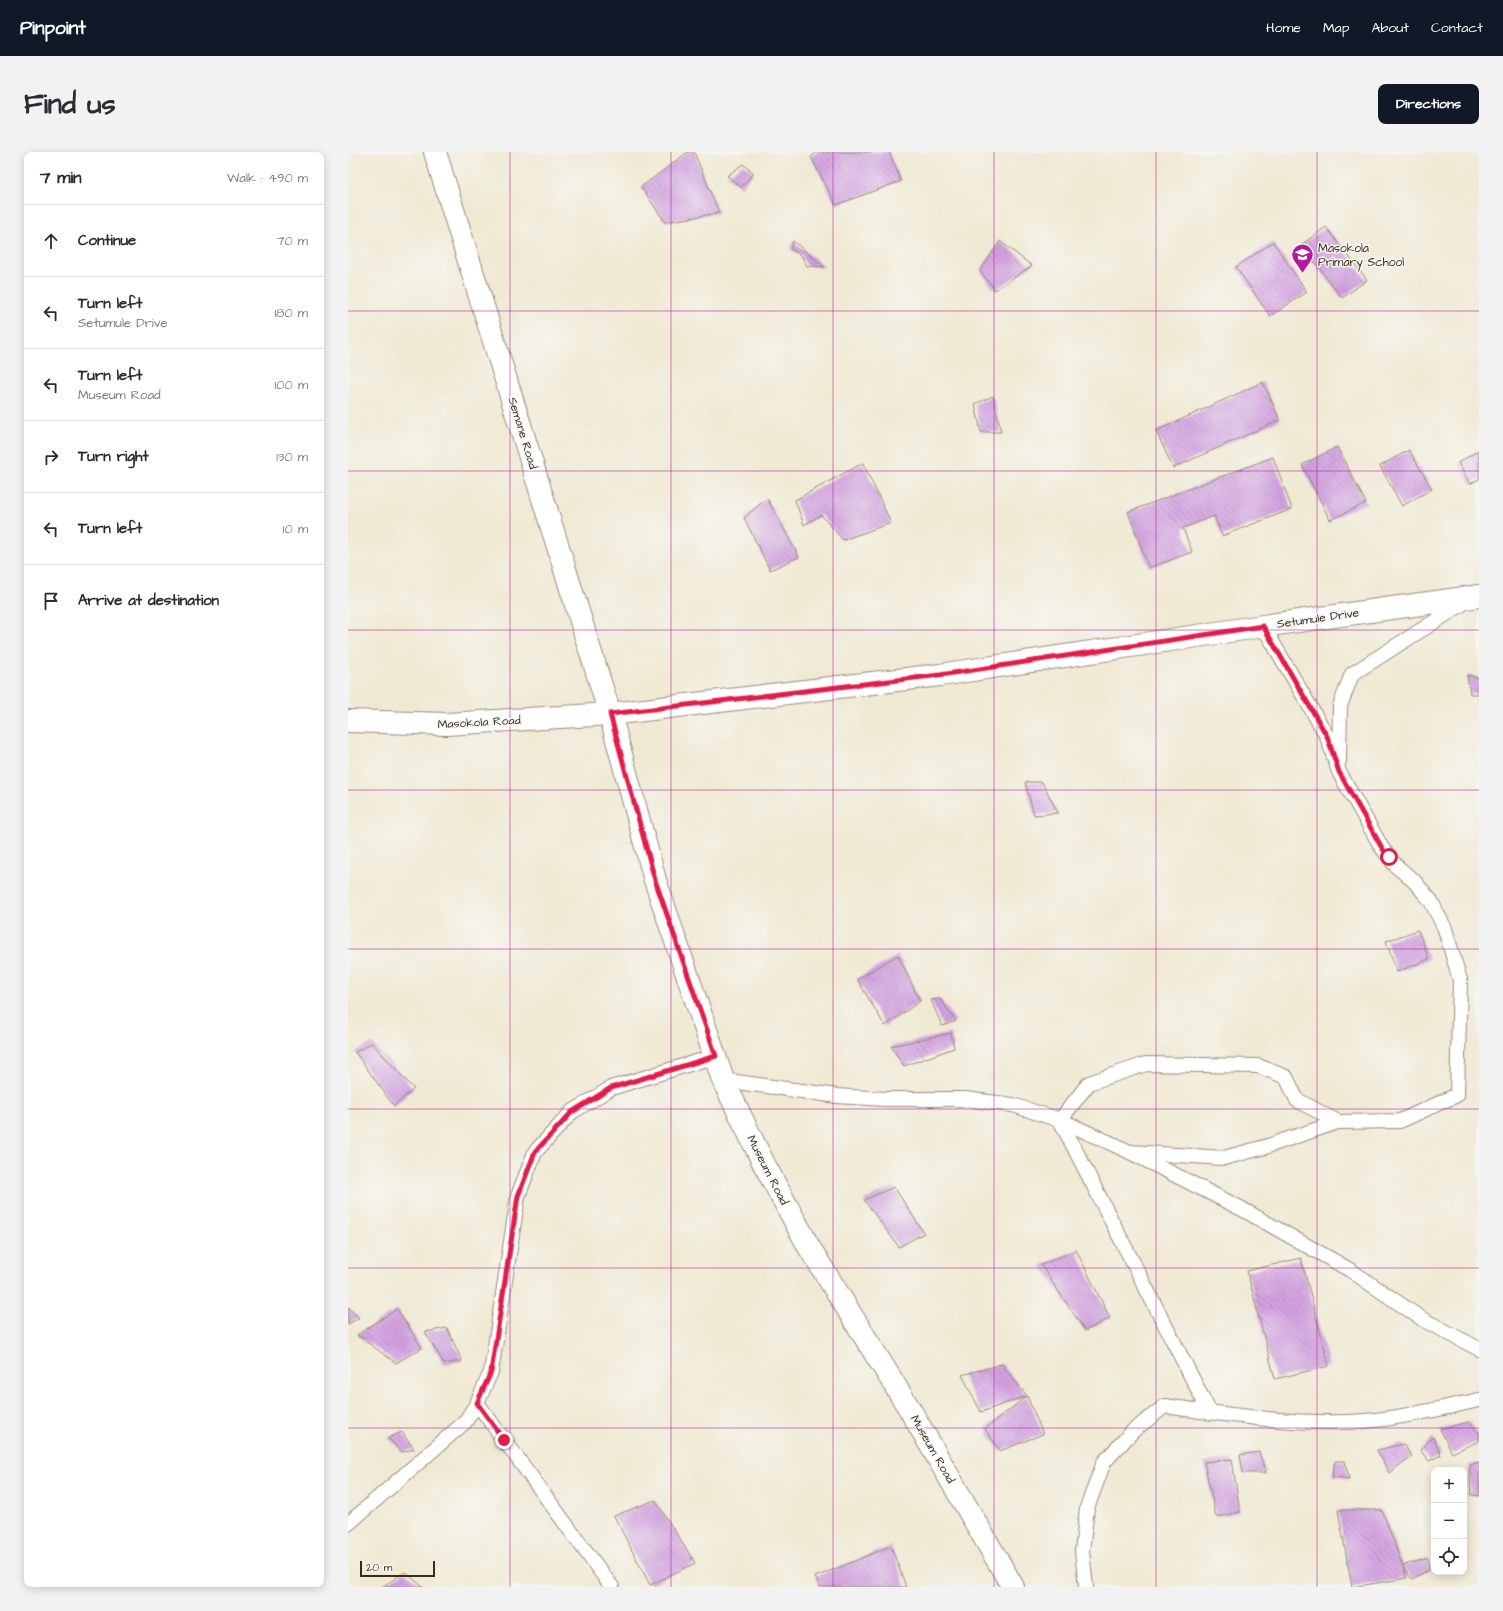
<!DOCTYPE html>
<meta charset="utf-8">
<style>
:root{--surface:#fff;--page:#f2f2f3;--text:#2b2b33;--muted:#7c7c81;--line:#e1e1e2;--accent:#111827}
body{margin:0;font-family:"Architects Daughter",sans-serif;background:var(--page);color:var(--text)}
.controls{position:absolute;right:12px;bottom:12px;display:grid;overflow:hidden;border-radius:8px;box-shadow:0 2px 10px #0003}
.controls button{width:36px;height:36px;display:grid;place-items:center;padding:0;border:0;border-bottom:1px solid var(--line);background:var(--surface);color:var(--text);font:20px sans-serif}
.scale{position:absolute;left:12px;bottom:10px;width:75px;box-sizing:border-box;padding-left:4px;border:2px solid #3b2a1e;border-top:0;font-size:11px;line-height:14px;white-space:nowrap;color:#3b2a1e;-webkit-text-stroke:3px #f6f6f2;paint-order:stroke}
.stop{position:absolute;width:12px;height:12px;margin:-9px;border:3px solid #e11d48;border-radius:50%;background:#fff}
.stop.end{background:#e11d48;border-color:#fff;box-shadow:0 1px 4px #0008}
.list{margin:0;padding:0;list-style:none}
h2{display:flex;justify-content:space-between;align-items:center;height:52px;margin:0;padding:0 16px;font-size:17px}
h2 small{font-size:13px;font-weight:400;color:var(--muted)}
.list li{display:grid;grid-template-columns:26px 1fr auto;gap:12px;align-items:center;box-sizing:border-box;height:72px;padding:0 16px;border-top:1px solid var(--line)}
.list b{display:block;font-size:15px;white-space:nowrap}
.list p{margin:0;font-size:13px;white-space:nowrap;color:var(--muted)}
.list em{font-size:13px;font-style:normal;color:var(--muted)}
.icon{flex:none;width:22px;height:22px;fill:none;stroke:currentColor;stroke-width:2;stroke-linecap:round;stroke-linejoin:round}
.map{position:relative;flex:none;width:1131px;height:1435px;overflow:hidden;border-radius:8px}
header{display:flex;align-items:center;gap:24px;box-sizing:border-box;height:56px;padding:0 20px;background:var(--accent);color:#fff}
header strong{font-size:19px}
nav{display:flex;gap:22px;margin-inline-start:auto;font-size:14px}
.intro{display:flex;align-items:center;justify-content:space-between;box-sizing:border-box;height:96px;padding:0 24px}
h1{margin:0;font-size:28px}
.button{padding:10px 18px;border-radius:8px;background:var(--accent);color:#fff;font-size:14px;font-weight:700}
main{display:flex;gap:24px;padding:0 24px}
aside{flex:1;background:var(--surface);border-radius:8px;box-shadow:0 2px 10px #0003}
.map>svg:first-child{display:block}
</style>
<header>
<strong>Pinpoint</strong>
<nav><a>Home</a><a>Map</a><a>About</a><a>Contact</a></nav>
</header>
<div class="intro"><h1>Find us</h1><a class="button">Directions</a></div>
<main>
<aside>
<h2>7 min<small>Walk · 490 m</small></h2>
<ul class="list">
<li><svg class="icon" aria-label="ahead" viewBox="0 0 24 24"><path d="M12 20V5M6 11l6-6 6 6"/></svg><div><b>Continue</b></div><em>70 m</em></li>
<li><svg class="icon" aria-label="left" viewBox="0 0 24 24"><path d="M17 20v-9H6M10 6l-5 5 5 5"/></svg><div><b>Turn left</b><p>Setumule Drive</p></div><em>180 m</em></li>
<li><svg class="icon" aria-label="left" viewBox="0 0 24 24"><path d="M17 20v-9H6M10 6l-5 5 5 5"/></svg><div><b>Turn left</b><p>Museum Road</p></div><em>100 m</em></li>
<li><svg class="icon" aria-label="right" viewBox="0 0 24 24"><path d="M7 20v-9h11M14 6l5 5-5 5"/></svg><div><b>Turn right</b></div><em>130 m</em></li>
<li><svg class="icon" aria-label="left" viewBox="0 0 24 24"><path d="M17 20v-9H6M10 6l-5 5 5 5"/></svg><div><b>Turn left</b></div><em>10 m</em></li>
<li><svg class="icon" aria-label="arrive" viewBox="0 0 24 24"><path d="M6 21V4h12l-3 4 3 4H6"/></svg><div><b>Arrive at destination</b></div></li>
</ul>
</aside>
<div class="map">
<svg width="1131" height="1435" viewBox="0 0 1131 1435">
<defs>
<pattern id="building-back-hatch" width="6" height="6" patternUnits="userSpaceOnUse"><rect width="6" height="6" fill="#d3a1e1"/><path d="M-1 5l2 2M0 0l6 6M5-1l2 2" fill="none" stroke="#ac83b6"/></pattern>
</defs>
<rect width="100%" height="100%" fill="#f6f6f2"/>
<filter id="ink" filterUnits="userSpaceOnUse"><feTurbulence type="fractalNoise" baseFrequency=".025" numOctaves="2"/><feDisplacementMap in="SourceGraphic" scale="8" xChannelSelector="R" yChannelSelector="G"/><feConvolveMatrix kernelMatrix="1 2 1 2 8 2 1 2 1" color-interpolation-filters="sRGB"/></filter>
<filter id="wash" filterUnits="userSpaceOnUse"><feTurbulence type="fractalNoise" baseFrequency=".012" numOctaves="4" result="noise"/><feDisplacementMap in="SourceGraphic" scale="16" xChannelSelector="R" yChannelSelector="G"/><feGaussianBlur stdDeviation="0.9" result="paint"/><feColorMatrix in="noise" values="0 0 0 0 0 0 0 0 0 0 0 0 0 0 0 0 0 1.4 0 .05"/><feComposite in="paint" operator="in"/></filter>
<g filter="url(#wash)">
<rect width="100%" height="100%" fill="#f0e9d3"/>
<g id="blocks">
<!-- building -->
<g fill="url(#building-back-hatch)">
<polygon points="340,0 346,0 371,61 317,70 293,35"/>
<polygon points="469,0 541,0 553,29 488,53 463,5"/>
<polygon points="395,12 406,21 393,35 379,24"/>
<polygon points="978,75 1019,128 994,146 953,93"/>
<polygon points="445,89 477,115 459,114 453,103 442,97"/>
<polygon points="652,89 684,114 647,138 632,119"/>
<polygon points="925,90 959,140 922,164 888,115"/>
<polygon points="915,230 932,268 825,316 808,279"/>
<polygon points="645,244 653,280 633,280 627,252"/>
<polygon points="989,295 1018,351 982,368 954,313"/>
<polygon points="1061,298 1084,337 1054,354 1032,314"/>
<polygon points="1131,298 1131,327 1122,332 1110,311"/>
<polygon points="925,305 944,357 874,384 866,364 835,376 844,400 801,416 780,360"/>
<polygon points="515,311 543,371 495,388 473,363 456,373 447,348"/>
<polygon points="419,346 451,405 422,418 396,366"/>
<polygon points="1119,523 1131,526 1131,542 1122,542"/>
<polygon points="677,630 694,630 710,661 686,663"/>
<polygon points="1070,778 1081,807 1049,820 1038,789"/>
<polygon points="550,803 572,849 537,874 509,827"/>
<polygon points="592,847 608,869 594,874 583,848"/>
<polygon points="603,881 606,896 556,914 543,894"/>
<polygon points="24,891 66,937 46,954 7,900"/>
<polygon points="546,1035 576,1081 551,1095 516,1048"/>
<polygon points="728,1098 762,1166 737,1179 693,1113"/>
<polygon points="953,1106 981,1214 927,1227 899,1119"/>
<polygon points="0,1155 11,1166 0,1172"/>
<polygon points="49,1157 74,1196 48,1211 9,1183"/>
<polygon points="99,1176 114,1209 96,1212 77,1180"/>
<polygon points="654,1212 679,1244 695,1282 652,1299 637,1277 679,1244 633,1260 614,1223"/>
<polygon points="1121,1270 1131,1281 1131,1289 1104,1301 1092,1277"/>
<polygon points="54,1280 66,1297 54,1300 40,1286"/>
<polygon points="1085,1285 1093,1303 1081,1309 1072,1298"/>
<polygon points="1055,1292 1064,1304 1041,1321 1029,1298"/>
<polygon points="911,1300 918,1321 895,1321 892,1303"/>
<polygon points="884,1307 892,1360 868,1365 856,1310"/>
<polygon points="987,1309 997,1309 1001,1327 984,1324"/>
<polygon points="1131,1310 1131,1344 1123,1343 1121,1313"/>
<polygon points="307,1348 347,1411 302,1433 266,1364"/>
<polygon points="990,1358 1034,1358 1059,1426 1004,1435"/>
<polygon points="543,1394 558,1435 472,1435 467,1425"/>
<polygon points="1080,1406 1081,1418 1064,1427 1054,1414"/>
<polygon points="57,1420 75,1435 34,1435"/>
</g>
</g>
</g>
<g filter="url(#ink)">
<use href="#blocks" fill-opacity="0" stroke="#968a78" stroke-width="1"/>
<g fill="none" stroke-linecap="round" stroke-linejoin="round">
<defs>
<g id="lane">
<polyline points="991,609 992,554 1004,522 1119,449"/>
<polyline points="375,928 489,944 537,947 617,947 665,953 712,968 782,1000 894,1057 1002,1118 1074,1167 1131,1197"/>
<polyline points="782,1000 876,1006 917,995 990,970 1052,969 1109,943 1112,828 1097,777 1083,749 1066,729 1048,714 1034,696 991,620 979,584 915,474"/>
<polyline points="129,1251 264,1435"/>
<polyline points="862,1261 712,968 741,931 798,912 910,914 938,925 949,948 990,970"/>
<polyline points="0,1372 117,1270 129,1251 143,1220 170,1044 187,1000 224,960 263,936 368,904"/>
<path d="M738,1435L734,1399L739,1356L756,1310L785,1279L817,1254C880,1263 954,1274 1017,1269C1055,1266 1094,1256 1131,1248"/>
</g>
<polyline id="street" points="0,569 99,572 262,562"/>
<g id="secondary">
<polyline points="87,0 262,562 307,728 375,928 416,1012 461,1095 561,1256 665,1435"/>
<polyline points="262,562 592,523 915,474 1131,444"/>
</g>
</defs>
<!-- lane casing -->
<use href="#lane" stroke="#968a78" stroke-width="16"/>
<!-- street casing -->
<use href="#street" stroke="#968a78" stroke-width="24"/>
<!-- secondary casing -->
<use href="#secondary" stroke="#968a78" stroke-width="24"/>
<!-- lane -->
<use href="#lane" stroke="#fff" stroke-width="14"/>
<!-- street -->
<use href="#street" stroke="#fff" stroke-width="22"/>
<!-- secondary -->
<use href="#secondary" stroke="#fff" stroke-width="22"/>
</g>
</g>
<g fill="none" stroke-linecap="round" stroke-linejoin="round" filter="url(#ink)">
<!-- route -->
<polyline stroke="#e11d48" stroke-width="5" points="156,1288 129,1251 143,1220 170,1044 187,1000 224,960 263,936 368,904 307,728 262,562 592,523 915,474 979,584 991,620 1034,696 1041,705"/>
</g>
<!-- grid -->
<path fill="none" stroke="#b5179e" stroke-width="1" stroke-opacity="0.55" d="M162,0V1435M323,0V1435M485,0V1435M646,0V1435M808,0V1435M969,0V1435M0,159H1131M0,319H1131M0,478H1131M0,638H1131M0,797H1131M0,957H1131M0,1116H1131M0,1276H1131"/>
<!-- icons -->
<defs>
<symbol id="school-pin" viewBox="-11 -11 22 30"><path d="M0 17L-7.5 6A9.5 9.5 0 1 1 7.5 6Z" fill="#b5179e" stroke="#f6f6f2"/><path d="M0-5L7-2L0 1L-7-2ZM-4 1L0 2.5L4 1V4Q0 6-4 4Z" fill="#fff"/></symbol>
</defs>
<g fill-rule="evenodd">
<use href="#school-pin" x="942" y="90" width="25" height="34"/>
</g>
<g text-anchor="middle" stroke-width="3" stroke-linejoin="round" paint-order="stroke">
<!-- poi labels -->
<g font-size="12" fill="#3b2a1e" stroke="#f6f6f2" text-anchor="start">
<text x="970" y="100">Masokola<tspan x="970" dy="14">Primary School</tspan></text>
</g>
<!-- street labels -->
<g font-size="12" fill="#3b2a1e" stroke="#f6f6f2">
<text transform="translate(175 281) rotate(73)" y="4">Semane Road</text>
<text transform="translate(970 466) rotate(-8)" y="4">Setumule Drive</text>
<text transform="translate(131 570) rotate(-3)" y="4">Masokola Road</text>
<text transform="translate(420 1018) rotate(63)" y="4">Museum Road</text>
<text transform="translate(585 1297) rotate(60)" y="4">Museum Road</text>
</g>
</g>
</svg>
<div class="controls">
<button>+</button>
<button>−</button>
<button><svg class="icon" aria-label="locate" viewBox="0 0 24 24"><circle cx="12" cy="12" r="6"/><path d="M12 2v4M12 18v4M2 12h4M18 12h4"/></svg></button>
</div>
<div class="scale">20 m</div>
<div class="stop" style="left:1041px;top:705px"></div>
<div class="stop end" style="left:156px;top:1288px"></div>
</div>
</main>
